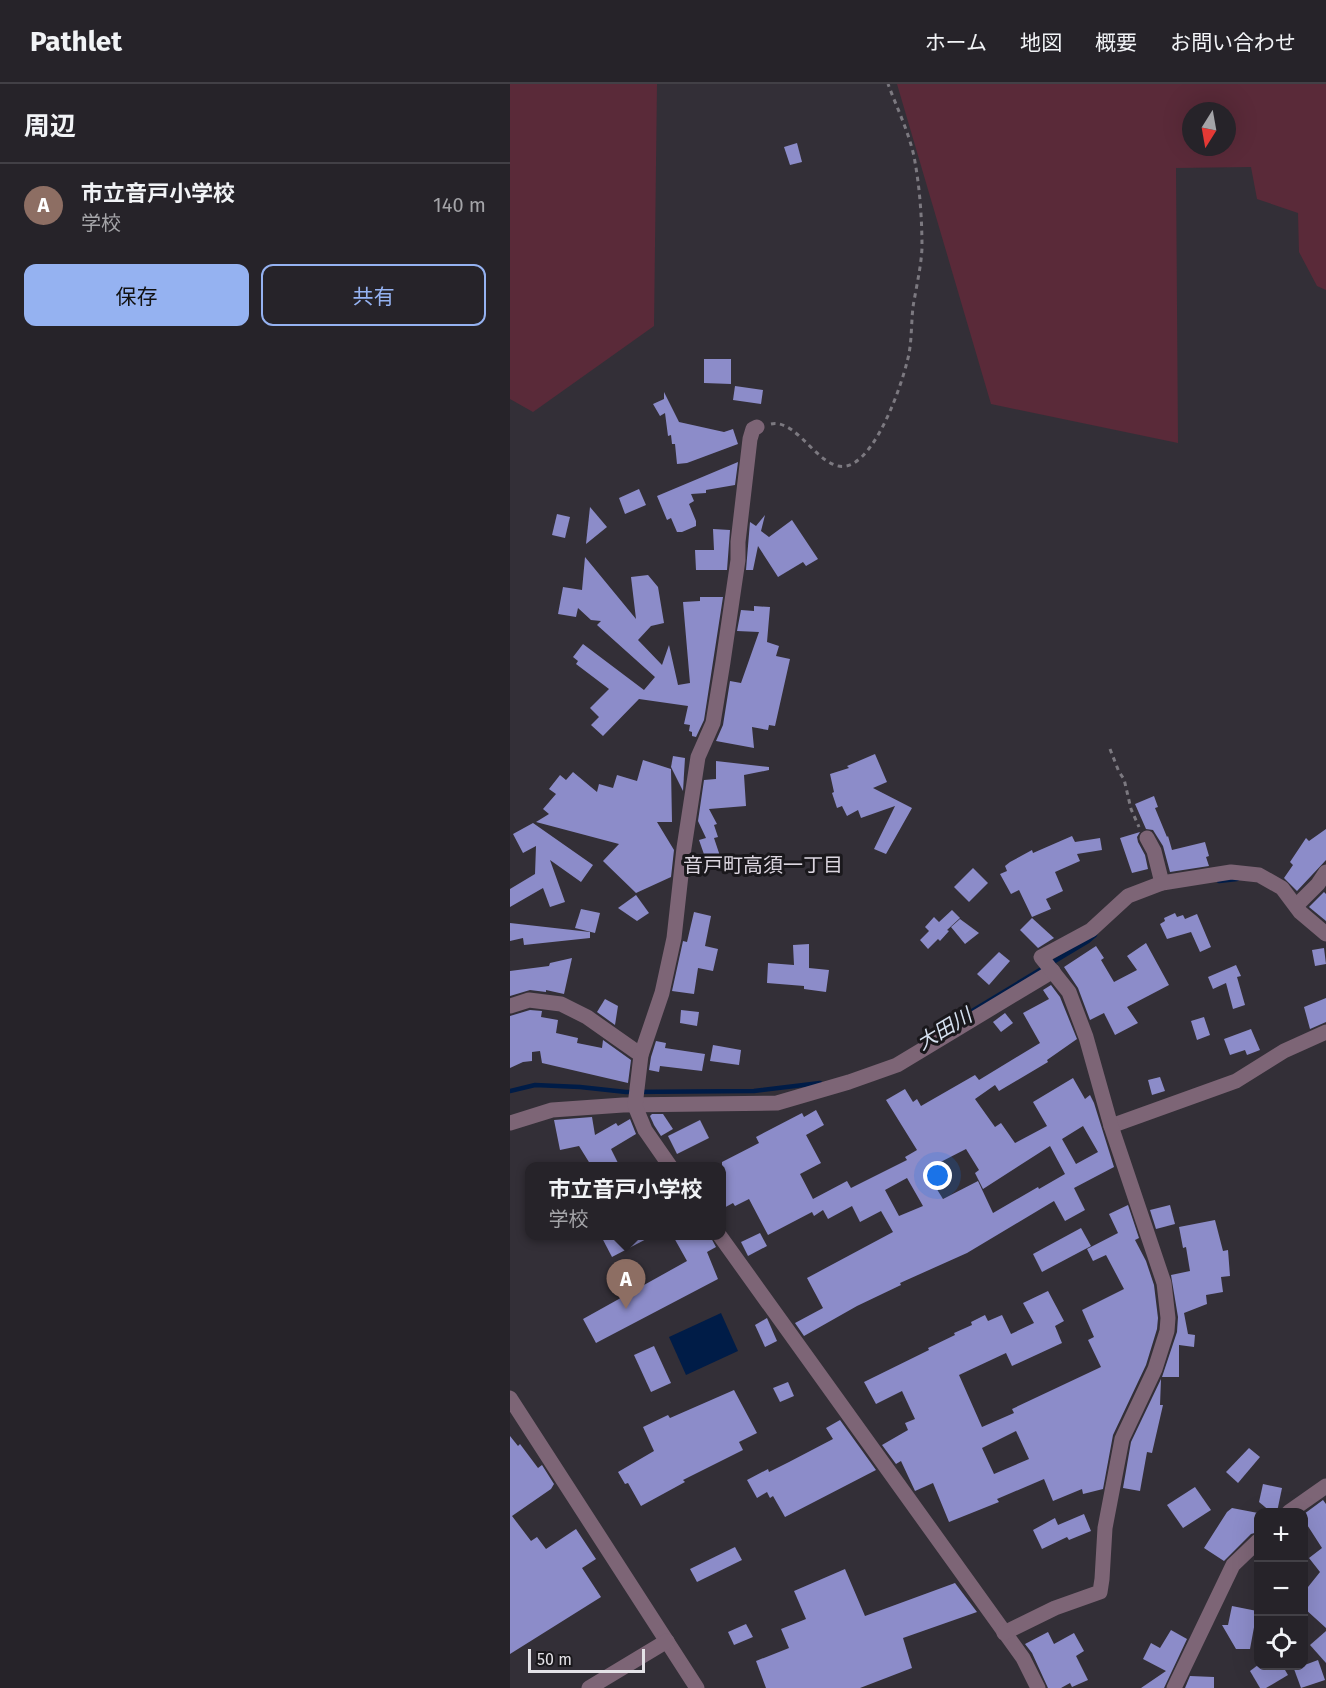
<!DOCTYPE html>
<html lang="ja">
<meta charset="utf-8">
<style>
:root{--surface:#262329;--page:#322f35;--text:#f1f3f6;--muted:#a4a4a8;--line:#424046;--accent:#95b2f1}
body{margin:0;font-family:"Fira Sans","Noto Sans JP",sans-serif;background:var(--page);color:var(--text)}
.controls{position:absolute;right:18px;bottom:18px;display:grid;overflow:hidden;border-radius:12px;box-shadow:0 6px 24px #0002}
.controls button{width:54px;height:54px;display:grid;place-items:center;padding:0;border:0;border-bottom:2px solid var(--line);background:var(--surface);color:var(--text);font:30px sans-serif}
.compass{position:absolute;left:672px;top:18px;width:54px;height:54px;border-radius:50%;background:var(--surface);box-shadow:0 6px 24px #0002;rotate:191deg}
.scale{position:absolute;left:18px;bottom:15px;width:117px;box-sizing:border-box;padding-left:6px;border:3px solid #e4e2e7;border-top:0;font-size:16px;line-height:21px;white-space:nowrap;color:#e4e2e7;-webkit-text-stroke:4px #1a181c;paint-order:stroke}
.you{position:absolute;left:428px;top:1092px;width:21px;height:21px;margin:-15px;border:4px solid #fff;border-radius:50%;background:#1a73e8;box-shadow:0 0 0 9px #1a73e833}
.badge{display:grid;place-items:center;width:39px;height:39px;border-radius:50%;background:var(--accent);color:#fff;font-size:20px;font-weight:700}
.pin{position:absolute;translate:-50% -50px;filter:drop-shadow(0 2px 3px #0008)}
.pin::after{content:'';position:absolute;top:32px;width:21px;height:18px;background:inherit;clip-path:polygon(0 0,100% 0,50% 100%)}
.popup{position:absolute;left:15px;top:1078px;width:201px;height:78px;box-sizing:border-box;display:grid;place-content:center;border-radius:12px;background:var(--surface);filter:drop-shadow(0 2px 4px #0005);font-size:20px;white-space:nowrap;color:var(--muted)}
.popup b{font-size:22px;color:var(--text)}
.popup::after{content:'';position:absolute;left:50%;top:100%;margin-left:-12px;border:12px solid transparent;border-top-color:var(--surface)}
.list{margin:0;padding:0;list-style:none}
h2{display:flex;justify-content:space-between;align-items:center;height:78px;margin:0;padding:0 24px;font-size:26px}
h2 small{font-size:20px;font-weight:400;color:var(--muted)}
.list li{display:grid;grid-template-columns:39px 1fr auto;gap:18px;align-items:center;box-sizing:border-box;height:84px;padding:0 24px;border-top:2px solid var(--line)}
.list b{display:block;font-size:22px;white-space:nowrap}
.list p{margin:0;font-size:20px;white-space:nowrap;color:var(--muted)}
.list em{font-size:20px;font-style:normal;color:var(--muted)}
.actions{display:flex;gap:12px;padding:18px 24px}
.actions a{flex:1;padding:14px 0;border:2px solid var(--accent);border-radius:12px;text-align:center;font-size:21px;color:var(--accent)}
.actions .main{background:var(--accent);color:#111}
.icon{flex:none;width:33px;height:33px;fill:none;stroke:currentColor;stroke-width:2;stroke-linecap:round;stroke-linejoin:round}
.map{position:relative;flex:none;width:816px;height:1604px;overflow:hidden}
header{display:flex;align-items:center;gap:36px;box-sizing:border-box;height:84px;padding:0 30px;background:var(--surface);border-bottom:2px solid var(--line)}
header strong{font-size:28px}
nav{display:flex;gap:33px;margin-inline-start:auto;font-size:21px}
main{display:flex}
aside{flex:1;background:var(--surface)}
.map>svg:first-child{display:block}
</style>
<header>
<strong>Pathlet</strong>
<nav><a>ホーム</a><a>地図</a><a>概要</a><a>お問い合わせ</a></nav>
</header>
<main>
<aside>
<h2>周辺<small></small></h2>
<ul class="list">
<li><span class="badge" style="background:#8d6e63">A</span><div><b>市立音戸小学校</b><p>学校</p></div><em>140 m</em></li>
</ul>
<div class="actions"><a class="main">保存</a><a>共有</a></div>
</aside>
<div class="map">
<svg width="816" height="1604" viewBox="0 0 816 1604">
<rect width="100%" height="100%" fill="#332f37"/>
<!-- green -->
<g fill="#5a2a39" fill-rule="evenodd">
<polygon points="0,0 147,0 144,242 23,328 0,315"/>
<path d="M387,0H816V206L807,202L789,168L788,129L747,115L741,83L666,84L668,359L481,320ZM681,27H717V63H681Z"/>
</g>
<!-- water -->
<polygon fill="#001c47" points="211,1229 228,1267 176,1291 159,1253"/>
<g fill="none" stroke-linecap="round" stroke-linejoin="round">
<!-- stream -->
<g stroke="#001c47" stroke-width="4.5">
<polyline points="709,797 727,795"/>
<polyline points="424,950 578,857 585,851"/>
<polyline points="0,1007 25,1001 70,1003 116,1008 244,1007 310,999"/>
</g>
</g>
<!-- building -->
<g fill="#8c8cc9" fill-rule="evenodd">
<polygon points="287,59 292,78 280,81 274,63"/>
<polygon points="194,275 221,275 221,300 194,299"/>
<polygon points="225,302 253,306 251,320 223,316"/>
<polygon points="154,308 169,338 214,348 223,345 228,360 177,379 167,380 165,360 162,360 161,351 158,352 155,329 150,332 143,320 154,315"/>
<polygon points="228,378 225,401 196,406 196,409 181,410 184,417 179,420 186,437 186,442 172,448 167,448 161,434 157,436 147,412"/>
<polygon points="129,405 136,421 115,430 109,414"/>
<polygon points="80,423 97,443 76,460"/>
<polygon points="47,430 60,433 55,454 42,451"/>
<polygon points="255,431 251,447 259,453 282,436 308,475 296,482 293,478 268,493 248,462 243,486 236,486 240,438 246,442"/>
<polygon points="203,445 220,446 217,486 186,486 185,466 204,466"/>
<polygon points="75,473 126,535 121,493 138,491 148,503 154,539 141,542 128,556 152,581 159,561 168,601 180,599 173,518 190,517 190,513 213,513 194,636 186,653 182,652 182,648 179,647 180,641 174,640 178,622 129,615 93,652 81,641 89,633 80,624 99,605 66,580 68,577 63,573 73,560 134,606 145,593 87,541 91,537 81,536 68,524 66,533 48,530 53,503 72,506"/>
<polygon points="244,522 260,523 257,558 269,562 266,572 280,575 265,642 259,641 258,646 242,643 244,664 206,657 213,641 220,597 231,599 249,548 227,547 231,526 244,527"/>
<polygon points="365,670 377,698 363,704 402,724 376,770 364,765 385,722 351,734 348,726 337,732 332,722 327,724 322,709 324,708 320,690 339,684 337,682"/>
<polygon points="163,672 175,674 173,707 161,683"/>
<polygon points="133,676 161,685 162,738 147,738 164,766 161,793 126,809 93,777 109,760 26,738 39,730 33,725 46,710 39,705 50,691 56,696 63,688 87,708 89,700 103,704 107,691 127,697"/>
<polygon points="206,677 259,683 259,686 234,691 236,722 199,725 207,740 204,741 208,753 204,754 210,772 196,776 189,756 196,754 188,737 194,696 206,695"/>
<polygon points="644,712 648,723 645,724 657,753 658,752 662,766 695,758 699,772 696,773 699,782 660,788 653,762 643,746 636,745 625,720"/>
<polygon points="23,739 83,781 71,798 40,776 55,818 40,823 33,804 0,823 0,805 25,790 26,762 13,769 3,750"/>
<polygon points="816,745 816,776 787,807 774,794 783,781 780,778 796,754 799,757"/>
<polygon points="630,748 627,753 628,758 635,771 638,785 622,789 610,754"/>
<polygon points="562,752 565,758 590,754 592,766 567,770 570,777 545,788 553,807 536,815 541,825 522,833 509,806 501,810 490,790 497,787 495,782 500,778 522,766 523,769"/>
<polygon points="463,784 478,799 459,818 444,803"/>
<polygon points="814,808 816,810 816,837 799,823"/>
<polygon points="126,811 139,829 127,837 108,824"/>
<polygon points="71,825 90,829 85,849 65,844"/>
<polygon points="442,826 450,834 437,846 439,847 430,857 428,855 418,865 410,856 419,847 415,843 424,833 429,838"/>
<polygon points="184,828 201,832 195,862 208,865 203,887 188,884 184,910 162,907 173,857 177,858"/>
<polygon points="665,829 667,833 673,831 675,835 687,830 701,863 690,868 681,848 657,855 650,840 655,837 654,834"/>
<polygon points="522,834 544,854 528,864 510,846"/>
<polygon points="450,835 469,849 455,860 441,843"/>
<polygon points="0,839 80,848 80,854 14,861 13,854 0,857"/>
<polygon points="636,859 659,901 617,923 628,939 605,951 594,929 580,936 568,904 554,883 586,862 594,874 591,876 604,898 627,886 617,872"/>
<polygon points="299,860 299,884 319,886 316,908 294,905 294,902 257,899 258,879 284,881 283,861"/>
<polygon points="814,864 816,880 805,882 802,866"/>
<polygon points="489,868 500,877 479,901 467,890"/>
<polygon points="62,874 54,910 36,906 36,908 20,906 0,912 0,887 39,882 40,879"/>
<polygon points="726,881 731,892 727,893 735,921 723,925 716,899 703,905 698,893"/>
<path d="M541,901L550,913L567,955L537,976L538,978L489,1007L485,1001L465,1015L485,1043L491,1039L505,1059L537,1042L523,1018L563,994L575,1015L580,1011L584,1019L604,1083L564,1104L575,1126L555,1137L544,1117L457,1169L390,1199L391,1201L347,1222L294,1252L285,1239L313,1224L297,1194L383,1148L371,1127L350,1138L342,1122L318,1135L313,1126L304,1132L302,1128L258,1151L239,1115L225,1122L223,1119L212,1125V1078L249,1059L246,1053L292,1029L294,1033L306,1026L314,1041L296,1051L311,1079L290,1090L303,1115L337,1097L341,1104L397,1076L395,1073L407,1066L376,1016L395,1005L403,1018L407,1015L411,1022L465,991L469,996L530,959L513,929L539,915L533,906ZM573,1042L588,1068L566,1080L552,1055ZM540,1062L555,1090L529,1105L528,1103L483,1129L468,1097L433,1115L415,1086L456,1065L469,1086L465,1089L473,1105ZM397,1094L413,1122L389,1132L375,1106Z"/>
<polygon points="816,914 816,938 800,945 794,923"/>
<polygon points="95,915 108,922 105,941 87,928"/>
<polygon points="20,926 32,927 31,933 48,936 46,949 68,954 67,959 92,964 93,956 121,976 118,999 32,979 30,967 22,968 22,977 13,978 0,984 0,932"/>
<polygon points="171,926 189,928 187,942 170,939"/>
<polygon points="495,929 503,939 491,948 483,938"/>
<polygon points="694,933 700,951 687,956 681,937"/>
<polygon points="741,945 750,966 737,971 735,966 720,971 714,955"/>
<polygon points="146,957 156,959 155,964 195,970 192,987 150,982 149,988 139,986 141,973"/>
<polygon points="203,961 231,966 229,981 200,977"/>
<polygon points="650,993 655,1007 642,1011 638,996"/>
<polygon points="142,1030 153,1030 163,1045 151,1052 144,1041 140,1032"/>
<polygon points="82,1033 85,1051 106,1039 108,1042 120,1035 126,1050 101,1065 110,1083 82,1083 69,1062 50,1066 44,1036"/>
<polygon points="190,1036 199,1054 167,1070 158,1052"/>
<path d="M618,1121L629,1154L625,1156L636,1177L644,1201L648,1234L647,1245L636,1281L603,1351L593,1405L573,1410L572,1405L543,1417L534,1395L487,1415L489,1418L439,1438L423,1399L405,1407L391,1377L386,1380L372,1361L398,1346L395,1339L405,1335L392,1307L366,1320L354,1298L419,1266L418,1264L445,1251L444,1249L462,1241L461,1238L475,1231L478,1237L492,1231L501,1250L524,1239L513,1219L538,1207L554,1237L545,1242L552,1259L502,1282L496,1269L449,1291L472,1343L504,1329L502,1325L591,1283L578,1256L584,1253L572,1226L614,1205L596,1171L583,1177L577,1165L608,1149L599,1130ZM506,1347L519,1375L484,1390L472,1364Z"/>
<polygon points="660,1121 665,1140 646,1145 640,1126"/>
<polygon points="705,1136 713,1167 718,1166 720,1192 711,1193 713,1208 696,1211 697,1220 674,1229 678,1250 685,1251 684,1263 669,1261 669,1293 652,1293 667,1248 668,1233 661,1191 680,1187 676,1163 673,1164 669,1143"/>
<polygon points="571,1144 581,1162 532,1188 523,1170"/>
<polygon points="250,1149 257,1162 238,1172 231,1158"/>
<polygon points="91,1152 142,1152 102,1173"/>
<polygon points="163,1152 200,1152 206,1163 197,1168 208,1195 86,1259 73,1235 177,1177"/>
<polygon points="257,1234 267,1257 255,1263 245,1241"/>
<polygon points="144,1262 161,1299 141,1308 124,1271"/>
<polygon points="651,1295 650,1321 653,1321 642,1369 637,1368 630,1407 613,1404 621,1358"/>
<polygon points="278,1298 284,1312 270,1318 263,1304"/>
<polygon points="224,1306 247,1349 229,1358 233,1366 173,1396 175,1398 131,1422 118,1399 115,1400 108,1388 144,1367 133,1343 158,1331 160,1334"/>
<polygon points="330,1336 366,1386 275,1433 263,1412 260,1414 257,1408 247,1414 237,1396 258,1385 259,1388 279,1378 323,1355 316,1344"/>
<polygon points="0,1352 8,1362 10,1360 28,1384 32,1381 44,1400 41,1405 2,1432 21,1457 27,1453 36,1465 66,1445 86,1475 72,1484 91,1513 0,1570"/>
<polygon points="739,1364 750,1373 728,1399 716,1388"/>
<polygon points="753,1400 772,1404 767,1428 761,1428 749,1418"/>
<polygon points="685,1403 701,1426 673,1444 657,1421"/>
<polygon points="813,1416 816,1420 816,1544 794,1524 794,1508 810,1488 799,1474 812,1464 794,1436 794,1430"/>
<polygon points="722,1424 748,1429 748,1448 741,1450 714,1477 694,1464 717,1428"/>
<polygon points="574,1430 581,1447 559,1456 557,1453 532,1465 523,1446 545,1434 548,1441"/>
<polygon points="225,1463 232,1476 187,1498 180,1485"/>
<polygon points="335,1485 355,1532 445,1499 467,1528 393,1554 402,1584 350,1604 256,1604 246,1577 279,1564 271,1545 296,1535 284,1507"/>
<polygon points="722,1522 747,1527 740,1565 726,1565 712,1541 718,1541"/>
<polygon points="236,1540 243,1553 224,1561 218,1548"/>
<polygon points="661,1546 677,1555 654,1604 631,1604 656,1587 633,1575 641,1559 650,1564"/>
<polygon points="816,1547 816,1579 800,1561"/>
<polygon points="538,1548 544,1560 564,1549 574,1567 566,1572 578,1596 562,1603 560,1599 551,1604 538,1604 522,1569 515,1560"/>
<polygon points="808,1576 815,1596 791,1604 784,1585"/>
<polygon points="748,1581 772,1581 778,1591 756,1604 750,1604 740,1587"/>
<polygon points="680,1592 704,1593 704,1604 675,1604"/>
</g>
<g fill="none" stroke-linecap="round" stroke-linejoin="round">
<!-- path -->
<g stroke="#7c7980" stroke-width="3" stroke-dasharray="4.5 4.5" stroke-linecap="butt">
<path d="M261,340C290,334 312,395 342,380C368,367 390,306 397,278C402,261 401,241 403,223C406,204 411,184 412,164C412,136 410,106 405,78C401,53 387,24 378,0"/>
<polyline points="600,665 609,688 614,695 621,725 629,743"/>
</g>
<!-- minor -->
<g stroke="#7d6576" stroke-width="15">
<polyline points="637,754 644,767 652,799"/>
<polyline points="786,822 808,800 816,788"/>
<polyline points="0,922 19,916 51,920 77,933 131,971"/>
<polyline points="0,1039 42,1026 113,1021 267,1019 339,998 387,981 543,887"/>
<polyline points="601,1042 726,997 774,967 816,948"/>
<polyline points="160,1082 135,1046 125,1022 131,971 152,909 164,854 174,764 188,673 203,639 213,578 228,476 228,458 240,355 243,345 247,343"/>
<polyline points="210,1152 513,1574 528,1604"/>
<polyline points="0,1314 187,1604"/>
<polyline points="779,1428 816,1402"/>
<polyline points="494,1549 545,1524 590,1508 592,1495 595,1444 612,1355 645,1285 657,1247 658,1234 654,1199 601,1042 576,953 559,908 531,873 581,846 618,812 652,799 721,788 749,791 772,804 790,828 816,850"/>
<polyline points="79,1604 157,1557"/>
<polyline points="664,1604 723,1481 748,1457"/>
</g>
</g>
<g text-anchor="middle" stroke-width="6" stroke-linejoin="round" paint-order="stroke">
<!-- neighbourhood labels -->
<g font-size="20" fill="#dcd6e0" stroke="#1a181c">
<text x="253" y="788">音戸町高須一丁目</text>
</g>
<!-- water labels -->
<g font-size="20" font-style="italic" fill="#d6e1f0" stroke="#1a181c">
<text transform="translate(434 945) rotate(-31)" y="7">大田川</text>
</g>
</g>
</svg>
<div class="controls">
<button>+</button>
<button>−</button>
<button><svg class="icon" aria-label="locate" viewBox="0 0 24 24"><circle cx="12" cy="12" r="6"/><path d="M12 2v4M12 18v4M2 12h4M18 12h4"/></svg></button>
</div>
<svg class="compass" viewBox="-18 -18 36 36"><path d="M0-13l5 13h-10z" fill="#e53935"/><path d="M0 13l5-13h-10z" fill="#a4a4a8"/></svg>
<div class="scale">50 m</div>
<div class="you"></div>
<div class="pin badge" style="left:116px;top:1225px;background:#8d6e63">A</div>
<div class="popup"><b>市立音戸小学校</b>学校</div>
</div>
</main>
